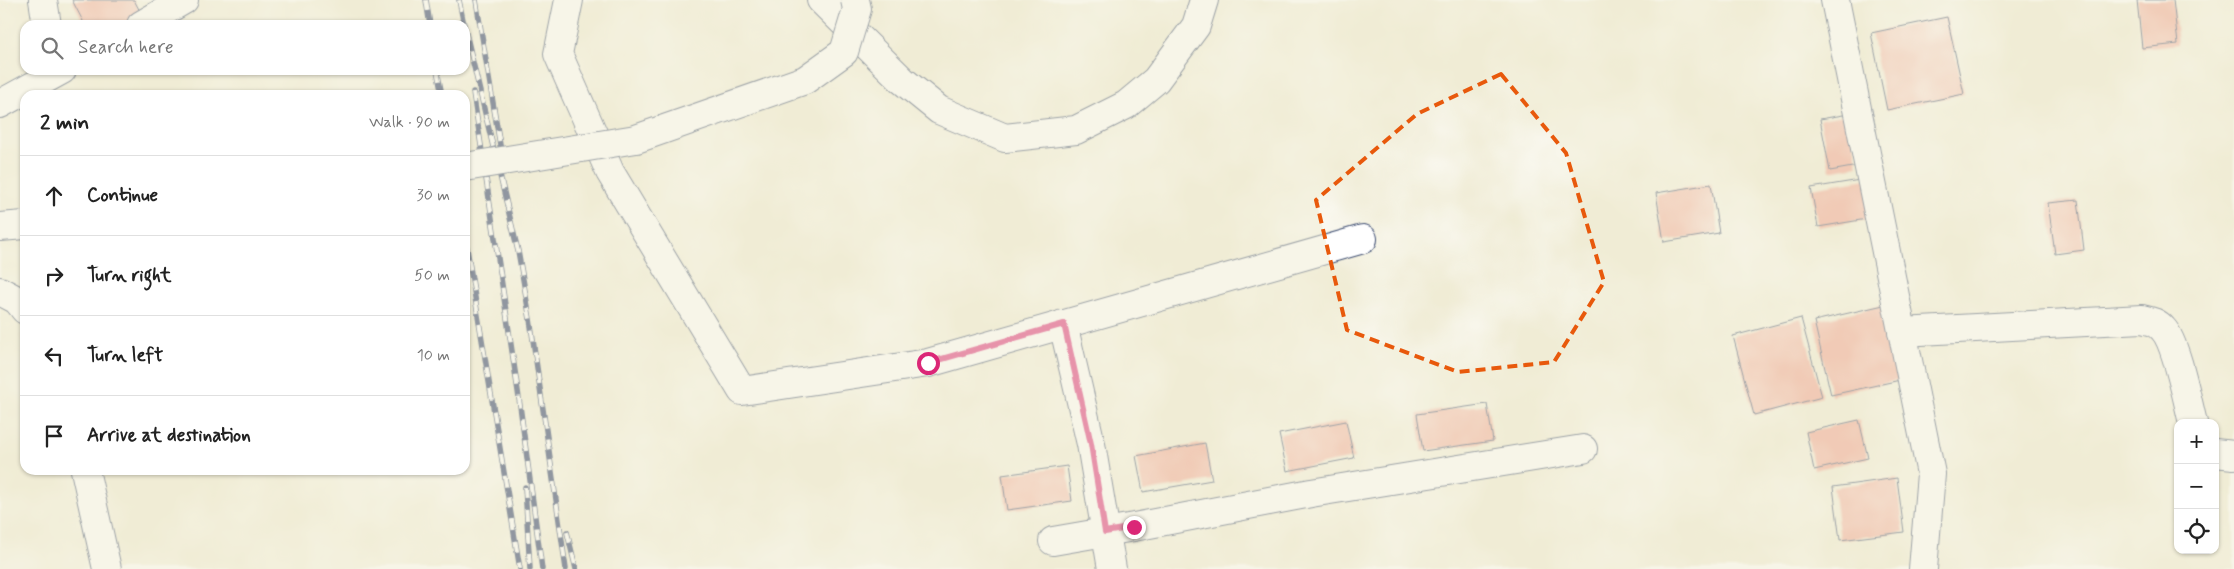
<!DOCTYPE html>
<meta charset="utf-8">
<style>
:root{--surface:#fff;--page:#f2f2f2;--text:#222;--muted:#767676;--line:#e0e0e0}
body{margin:0;font-family:Mynerve,sans-serif;background:var(--page);color:var(--text)}
.controls{position:absolute;right:15px;bottom:15px;display:grid;overflow:hidden;border-radius:10px;box-shadow:0 1px 4px #0004}
.controls button{width:45px;height:45px;display:grid;place-items:center;padding:0;border:0;border-bottom:1px solid var(--line);background:var(--surface);color:var(--text);font:25px sans-serif}
.stop{position:absolute;width:15px;height:15px;margin:-11px;border:4px solid #db2777;border-radius:50%;background:#fff}
.stop.end{background:#db2777;border-color:#fff;box-shadow:0 1px 5px #0008}
.list{margin:0;padding:0;list-style:none}
h2{display:flex;justify-content:space-between;align-items:center;height:65px;margin:0;padding:0 20px;font-size:21px}
h2 small{font-size:16px;font-weight:400;color:var(--muted)}
.list li{display:grid;grid-template-columns:32px 1fr auto;gap:15px;align-items:center;box-sizing:border-box;height:80px;padding:0 20px;border-top:1px solid var(--line)}
.list b{display:block;font-size:19px;white-space:nowrap}
.list em{font-size:16px;font-style:normal;color:var(--muted)}
.icon{flex:none;width:28px;height:28px;fill:none;stroke:currentColor;stroke-width:2;stroke-linecap:round;stroke-linejoin:round}
.map{position:relative;flex:none;width:2234px;height:569px;overflow:hidden}
.search{position:absolute;background:var(--surface);box-shadow:0 1px 4px #0004;left:20px;top:20px;width:450px;height:55px;display:flex;align-items:center;gap:12px;box-sizing:border-box;padding:0 18px;border-radius:15px;color:var(--muted);font-size:19px}
.panel{position:absolute;background:var(--surface);box-shadow:0 1px 4px #0004;left:20px;top:90px;width:450px;height:385px;border-radius:15px}
.map>svg:first-child{display:block}
</style>
<div class="map">
<svg width="2234" height="569" viewBox="0 0 2234 569">
<rect width="100%" height="100%" fill="#fff"/>
<filter id="ink" filterUnits="userSpaceOnUse"><feTurbulence type="fractalNoise" baseFrequency=".02" numOctaves="2"/><feDisplacementMap in="SourceGraphic" scale="10" xChannelSelector="R" yChannelSelector="G"/><feConvolveMatrix kernelMatrix="1 2 1 2 8 2 1 2 1" color-interpolation-filters="sRGB"/></filter>
<filter id="wash" filterUnits="userSpaceOnUse"><feTurbulence type="fractalNoise" baseFrequency=".0096" numOctaves="4" result="noise"/><feDisplacementMap in="SourceGraphic" scale="20" xChannelSelector="R" yChannelSelector="G"/><feGaussianBlur stdDeviation="1.12" result="paint"/><feColorMatrix in="noise" values="0 0 0 0 0 0 0 0 0 0 0 0 0 0 0 0 0 1.4 0 .05"/><feComposite in="paint" operator="in"/></filter>
<g filter="url(#wash)">
<rect width="100%" height="100%" fill="#f0ecd5"/>
<g id="blocks">
<!-- building -->
<g fill="#f1a190">
<polygon points="72,0 134,0 143,17 129,25 85,25"/>
<polygon points="2137,0 2173,0 2178,44 2142,48"/>
<polygon points="1947,17 1964,94 1887,110 1871,33"/>
<polygon points="1849,114 1858,166 1830,171 1820,119"/>
<polygon points="1866,179 1873,218 1818,227 1811,188"/>
<polygon points="1711,184 1719,233 1664,242 1656,193"/>
<polygon points="2078,200 2084,250 2055,254 2048,203"/>
<polygon points="1888,304 1905,379 1831,395 1814,321"/>
<polygon points="1801,318 1822,397 1754,415 1733,336"/>
<polygon points="1487,404 1493,441 1423,451 1417,414"/>
<polygon points="1859,420 1868,458 1814,470 1806,432"/>
<polygon points="1346,421 1354,458 1287,471 1279,434"/>
<polygon points="1205,443 1212,480 1143,492 1136,456"/>
<polygon points="1067,466 1072,501 1007,510 1002,475"/>
<polygon points="1897,478 1904,532 1840,540 1833,487"/>
</g>
</g>
</g>
<g filter="url(#ink)">
<use href="#blocks" fill-opacity="0" stroke="#3b4b70" stroke-width="1"/>
<g fill="none" stroke-linecap="round" stroke-linejoin="round">
<defs>
<g id="minor">
<polyline points="43,0 47,25"/>
<polyline points="569,0 558,54 610,172 742,391 928,363 1363,239"/>
<polyline points="1835,0 1931,474 1923,569"/>
<polyline points="141,25 184,0"/>
<polyline points="0,104 62,70"/>
<polyline points="0,291 17,300 25,310"/>
<polyline points="1063,324 1091,444 1112,569"/>
<path d="M1902,332L2142,319C2151,321 2157,322 2163,329C2176,342 2188,403 2193,423"/>
<polyline points="2215,453 2234,455"/>
<polyline points="85,470 107,569"/>
<polyline points="1053,541 1134,527 1311,493 1583,449"/>
</g>
<g id="major">
<polyline points="821,0 902,80 939,110 1005,138 1076,130 1126,105 1156,80 1196,26 1204,0"/>
<polyline points="0,227 25,225"/>
</g>
</defs>
<!-- minor casing -->
<use href="#minor" stroke="#3b4b70" stroke-width="30"/>
<!-- major casing -->
<use href="#major" stroke="#3b4b70" stroke-width="30"/>
<!-- minor -->
<use href="#minor" stroke="#fff" stroke-width="28"/>
<!-- major -->
<use href="#major" stroke="#fff" stroke-width="28"/>
<defs>
<g id="rail">
<polyline points="426,0 430,25"/>
<polyline points="459,0 464,25"/>
<polyline points="476,0 502,157"/>
<polyline points="465,29 518,251 530,319 566,569"/>
<polyline points="437,70 442,95"/>
<polyline points="473,92 518,391 542,569"/>
<polyline points="465,237 520,569"/>
<polyline points="525,487 530,569"/>
<polyline points="567,532 576,569"/>
</g>
</defs>
<!-- rail casing -->
<use href="#rail" stroke="#1b2f5e" stroke-width="5.5"/>
<!-- rail -->
<use href="#rail" stroke="#fff" stroke-width="4" stroke-dasharray="11" stroke-linecap="butt"/>
<defs>
<polyline id="major-bridge" points="465,167 636,139 805,80 844,52 857,9 855,0"/>
</defs>
<!-- major-bridge casing -->
<use href="#major-bridge" stroke="#3b4b70" stroke-width="30" stroke-linecap="butt"/>
<!-- major-bridge -->
<use href="#major-bridge" stroke="#fff" stroke-width="28"/>
</g>
</g>
<g fill="none" stroke-linecap="round" stroke-linejoin="round" filter="url(#ink)">
<!-- route -->
<polyline stroke="#db2777" stroke-width="6" points="928,363 1064,324 1091,444 1105,532 1134,527"/>
</g>
<!-- marked area -->
<path d="M0 0H2234V569H0ZM1501,74L1566,153L1604,282L1554,362L1458,372L1347,330L1316,200L1417,114Z" fill="#f0ecd5" fill-opacity=".55" fill-rule="evenodd"/>
<path fill="none" stroke="#e8590c" stroke-width="4" stroke-dasharray="10 6" stroke-linejoin="round" d="M1501,74L1566,153L1604,282L1554,362L1458,372L1347,330L1316,200L1417,114Z"/>
</svg>
<div class="controls">
<button>+</button>
<button>−</button>
<button><svg class="icon" aria-label="locate" viewBox="0 0 24 24"><circle cx="12" cy="12" r="6"/><path d="M12 2v4M12 18v4M2 12h4M18 12h4"/></svg></button>
</div>
<div class="stop" style="left:928px;top:363px"></div>
<div class="stop end" style="left:1134px;top:527px"></div>
<div class="search"><svg class="icon" aria-label="search" viewBox="0 0 24 24"><circle cx="10" cy="10" r="6"/><path d="M15 15l6 6"/></svg>Search here</div>
<section class="panel">
<h2>2 min<small>Walk · 90 m</small></h2>
<ul class="list">
<li><svg class="icon" aria-label="ahead" viewBox="0 0 24 24"><path d="M12 20V5M6 11l6-6 6 6"/></svg><div><b>Continue</b></div><em>30 m</em></li>
<li><svg class="icon" aria-label="right" viewBox="0 0 24 24"><path d="M7 20v-9h11M14 6l5 5-5 5"/></svg><div><b>Turn right</b></div><em>50 m</em></li>
<li><svg class="icon" aria-label="left" viewBox="0 0 24 24"><path d="M17 20v-9H6M10 6l-5 5 5 5"/></svg><div><b>Turn left</b></div><em>10 m</em></li>
<li><svg class="icon" aria-label="arrive" viewBox="0 0 24 24"><path d="M6 21V4h12l-3 4 3 4H6"/></svg><div><b>Arrive at destination</b></div></li>
</ul>
</section>
</div>
